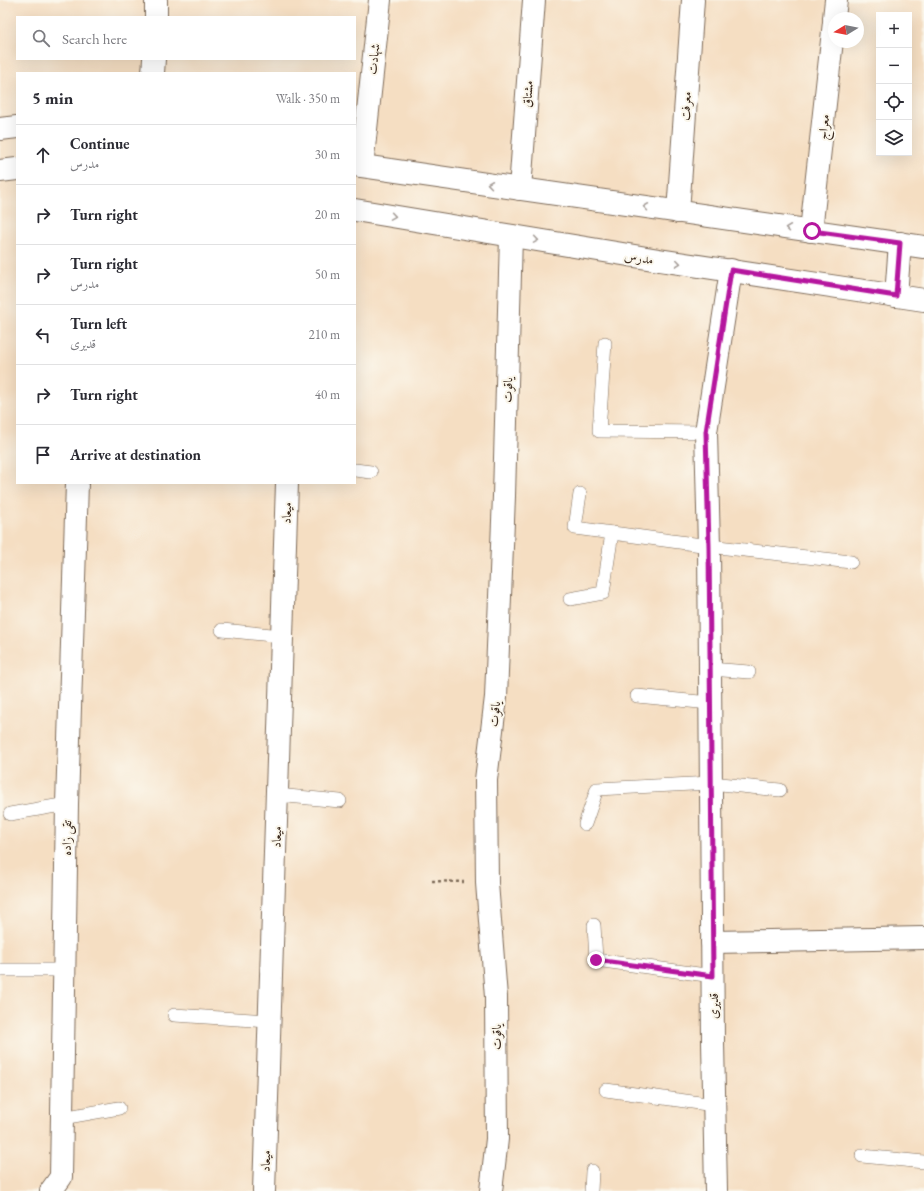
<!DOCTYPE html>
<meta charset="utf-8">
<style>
:root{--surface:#fff;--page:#f7f7f7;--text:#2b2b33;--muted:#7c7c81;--line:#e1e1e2}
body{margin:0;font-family:"EB Garamond",Amiri,serif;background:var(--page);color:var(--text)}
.controls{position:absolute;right:12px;top:12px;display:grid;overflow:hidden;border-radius:0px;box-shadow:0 4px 16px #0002}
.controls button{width:36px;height:36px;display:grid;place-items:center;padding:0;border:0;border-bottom:1px solid var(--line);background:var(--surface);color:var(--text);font:20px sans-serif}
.compass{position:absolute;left:828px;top:12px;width:36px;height:36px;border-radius:50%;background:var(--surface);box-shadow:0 4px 16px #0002;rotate:260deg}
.stop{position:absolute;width:12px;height:12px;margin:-9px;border:3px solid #b5179e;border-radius:50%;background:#fff}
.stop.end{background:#b5179e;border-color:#fff;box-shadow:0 1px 4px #0008}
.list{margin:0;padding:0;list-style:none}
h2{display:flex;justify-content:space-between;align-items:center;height:52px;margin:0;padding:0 16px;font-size:17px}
h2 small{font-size:13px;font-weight:400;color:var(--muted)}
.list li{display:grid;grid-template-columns:26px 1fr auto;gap:12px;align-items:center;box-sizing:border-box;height:60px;padding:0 16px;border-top:1px solid var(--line)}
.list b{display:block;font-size:15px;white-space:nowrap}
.list p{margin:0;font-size:13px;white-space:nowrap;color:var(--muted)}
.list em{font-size:13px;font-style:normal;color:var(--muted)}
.icon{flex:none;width:22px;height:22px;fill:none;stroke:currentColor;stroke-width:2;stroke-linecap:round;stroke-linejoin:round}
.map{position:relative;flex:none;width:924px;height:1191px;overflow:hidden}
.search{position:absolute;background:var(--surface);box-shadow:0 4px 16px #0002;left:16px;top:16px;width:340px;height:44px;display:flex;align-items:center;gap:10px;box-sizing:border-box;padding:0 14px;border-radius:0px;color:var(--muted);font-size:15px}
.panel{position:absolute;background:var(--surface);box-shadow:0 4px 16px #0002;left:16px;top:72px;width:340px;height:412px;border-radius:0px}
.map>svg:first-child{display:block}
</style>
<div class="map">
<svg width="924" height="1191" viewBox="0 0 924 1191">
<rect width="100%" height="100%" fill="#fbf7ec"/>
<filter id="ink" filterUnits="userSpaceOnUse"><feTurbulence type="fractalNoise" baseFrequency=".025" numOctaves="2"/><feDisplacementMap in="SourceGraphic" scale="8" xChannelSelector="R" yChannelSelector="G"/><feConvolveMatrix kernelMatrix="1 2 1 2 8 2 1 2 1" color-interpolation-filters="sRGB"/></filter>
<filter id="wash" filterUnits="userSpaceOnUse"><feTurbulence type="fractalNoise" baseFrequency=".012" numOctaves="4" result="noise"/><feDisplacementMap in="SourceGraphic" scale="16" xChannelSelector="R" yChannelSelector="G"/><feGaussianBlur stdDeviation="0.9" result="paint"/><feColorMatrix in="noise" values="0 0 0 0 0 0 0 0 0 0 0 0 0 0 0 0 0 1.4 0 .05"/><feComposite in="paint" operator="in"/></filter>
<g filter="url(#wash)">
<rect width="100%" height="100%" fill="#f5dec2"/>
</g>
<g filter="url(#ink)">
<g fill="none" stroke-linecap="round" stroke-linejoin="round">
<defs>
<g id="lane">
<polyline points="605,343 599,431 706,432"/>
<polyline points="355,470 371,472"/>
<polyline points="580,494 575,528 709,546 851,562"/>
<polyline points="570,599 603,593 612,533"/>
<polyline points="222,630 282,636"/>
<polyline points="710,669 749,672"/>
<polyline points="637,696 710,703"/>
<polyline points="277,795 340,801"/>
<polyline points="10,814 67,804"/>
<polyline points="585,824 597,789 711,783 780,790"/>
<polyline points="594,925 596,960 713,976"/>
<polyline points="0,970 64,970"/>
<polyline points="174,1015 269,1021"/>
<polyline points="606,1090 714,1105"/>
<polyline points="62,1118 119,1108"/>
<polyline points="862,1156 924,1162"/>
<polyline points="591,1191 592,1171"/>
</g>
<g id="street">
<polyline points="156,17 156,0"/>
<polyline points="834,18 836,0"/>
<polyline points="153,73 154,59"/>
<polyline points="362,166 380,0"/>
<polyline points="520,189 534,0"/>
<polyline points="678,212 693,0"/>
<polyline points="811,231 834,22"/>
<polyline points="712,942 924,938"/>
<polyline points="51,1191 61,1177 67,804 77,483"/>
<polyline points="264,1191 287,483"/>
<polyline points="491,1191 497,1139 496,997 487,883 486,780 496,697 504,496 511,236"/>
<polyline points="716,1191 713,1042 709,546 706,432 731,270"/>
</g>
<g id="secondary">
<polyline points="0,129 17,127"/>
<polyline points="355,165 924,247"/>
<polyline points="0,171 17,169"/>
<polyline points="355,210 659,260 924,300"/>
<polyline points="896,296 900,243"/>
</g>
</defs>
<!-- lane casing -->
<use href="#lane" stroke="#7c6957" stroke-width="14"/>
<!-- street casing -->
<use href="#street" stroke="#7c6957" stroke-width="24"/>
<!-- secondary casing -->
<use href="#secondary" stroke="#7c6957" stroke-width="24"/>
<!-- path -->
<polyline stroke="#7c6957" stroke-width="2.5" stroke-dasharray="3 3" stroke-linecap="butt" points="432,881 464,882"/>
<!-- lane -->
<use href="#lane" stroke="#fff" stroke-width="13"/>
<!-- street -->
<use href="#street" stroke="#fff" stroke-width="22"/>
<!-- secondary -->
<use href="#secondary" stroke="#fff" stroke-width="22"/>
</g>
<!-- one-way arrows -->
<defs><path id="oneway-chevron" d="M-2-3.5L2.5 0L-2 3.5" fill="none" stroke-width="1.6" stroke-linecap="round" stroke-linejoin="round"/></defs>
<g stroke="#a79f9a">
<use href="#oneway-chevron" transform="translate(490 184) rotate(-172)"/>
<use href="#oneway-chevron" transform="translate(646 207) rotate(-172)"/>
<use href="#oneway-chevron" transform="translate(393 216) rotate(9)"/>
<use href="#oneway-chevron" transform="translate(788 228) rotate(-172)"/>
<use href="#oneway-chevron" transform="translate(536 240) rotate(9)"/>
<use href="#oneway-chevron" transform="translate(678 263) rotate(8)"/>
</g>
</g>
<g fill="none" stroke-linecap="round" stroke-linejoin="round" filter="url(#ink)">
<!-- route -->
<polyline stroke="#b5179e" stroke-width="5" points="596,960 713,976 709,546 706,432 731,270 896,296 900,243 812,231"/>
</g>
<g text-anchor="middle" stroke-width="4" stroke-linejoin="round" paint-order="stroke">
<!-- street labels -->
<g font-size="13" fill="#3b2a1e" stroke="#fbf7ec">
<text transform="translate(373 59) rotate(-84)" y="5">شهادت</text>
<text transform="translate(527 94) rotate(-86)" y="5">مشتاق</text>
<text transform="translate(685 106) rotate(-86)" y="5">معرفت</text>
<text transform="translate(823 127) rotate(-84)" y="5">معراج</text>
<text transform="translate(639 257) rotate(9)" y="5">مدرس</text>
<text transform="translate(507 390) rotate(-88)" y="5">یاقوت</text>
<text transform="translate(286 513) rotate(-88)" y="5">میعاد</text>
<text transform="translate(494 714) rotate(-84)" y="5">یاقوت</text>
<text transform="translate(276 837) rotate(-88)" y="5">میعاد</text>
<text transform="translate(66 838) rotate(-89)" y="5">تقی زاده</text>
<text transform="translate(713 1006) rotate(-90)" y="5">قدیری</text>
<text transform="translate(496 1037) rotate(-90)" y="5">یاقوت</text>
<text transform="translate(265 1161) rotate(-88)" y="5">میعاد</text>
</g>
</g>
</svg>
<div class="controls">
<button>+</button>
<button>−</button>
<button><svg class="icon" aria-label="locate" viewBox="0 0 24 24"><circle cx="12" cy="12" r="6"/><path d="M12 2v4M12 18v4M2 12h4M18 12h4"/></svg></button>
<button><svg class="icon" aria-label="layers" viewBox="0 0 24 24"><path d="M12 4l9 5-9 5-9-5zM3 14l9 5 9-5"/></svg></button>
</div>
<svg class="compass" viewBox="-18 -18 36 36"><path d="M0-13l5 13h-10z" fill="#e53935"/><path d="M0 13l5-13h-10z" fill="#7c7c81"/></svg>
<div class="stop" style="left:812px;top:231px"></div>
<div class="stop end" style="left:596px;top:960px"></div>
<div class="search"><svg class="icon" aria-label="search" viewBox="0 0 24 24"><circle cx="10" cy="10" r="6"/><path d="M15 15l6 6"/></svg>Search here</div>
<section class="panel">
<h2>5 min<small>Walk · 350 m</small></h2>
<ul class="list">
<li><svg class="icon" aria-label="ahead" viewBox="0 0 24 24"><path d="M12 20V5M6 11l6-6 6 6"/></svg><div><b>Continue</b><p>مدرس</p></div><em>30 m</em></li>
<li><svg class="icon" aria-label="right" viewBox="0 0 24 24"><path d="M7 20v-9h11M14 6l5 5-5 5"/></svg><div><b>Turn right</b></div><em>20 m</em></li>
<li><svg class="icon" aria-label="right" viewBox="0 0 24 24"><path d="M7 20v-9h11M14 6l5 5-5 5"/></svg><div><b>Turn right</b><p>مدرس</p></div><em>50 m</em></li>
<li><svg class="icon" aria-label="left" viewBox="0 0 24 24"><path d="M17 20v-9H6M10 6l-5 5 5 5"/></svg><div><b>Turn left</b><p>قدیری</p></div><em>210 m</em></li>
<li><svg class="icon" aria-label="right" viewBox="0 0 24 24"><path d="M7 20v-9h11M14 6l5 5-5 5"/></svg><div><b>Turn right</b></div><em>40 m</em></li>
<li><svg class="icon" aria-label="arrive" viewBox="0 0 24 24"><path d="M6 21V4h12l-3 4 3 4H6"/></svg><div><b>Arrive at destination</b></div></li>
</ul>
</section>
</div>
